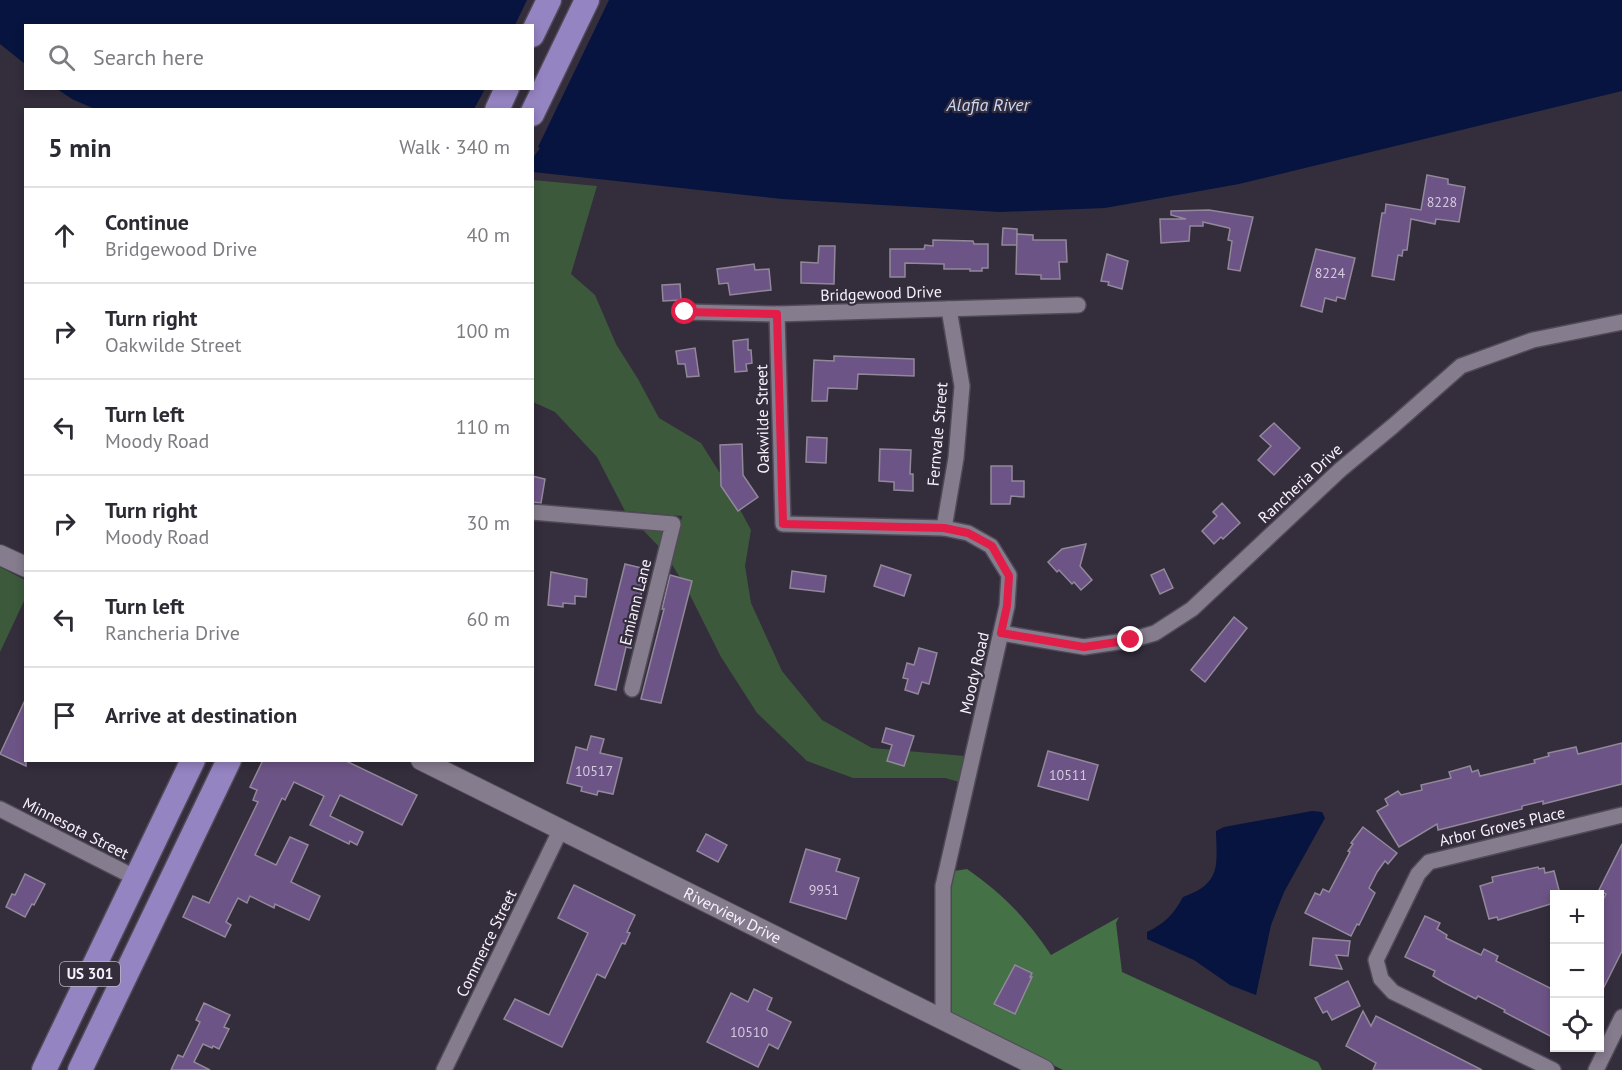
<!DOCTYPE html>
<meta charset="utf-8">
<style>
:root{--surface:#fff;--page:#f7f7f7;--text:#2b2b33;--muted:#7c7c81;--line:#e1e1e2}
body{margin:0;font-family:"PT Sans",sans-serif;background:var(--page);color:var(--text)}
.controls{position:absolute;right:18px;bottom:18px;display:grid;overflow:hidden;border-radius:0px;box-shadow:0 3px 9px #0003}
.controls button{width:54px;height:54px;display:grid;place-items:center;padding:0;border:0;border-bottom:2px solid var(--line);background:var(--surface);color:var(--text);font:30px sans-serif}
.stop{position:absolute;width:18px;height:18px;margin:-14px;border:4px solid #e11d48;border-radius:50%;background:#fff}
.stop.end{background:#e11d48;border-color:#fff;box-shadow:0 2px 6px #0008}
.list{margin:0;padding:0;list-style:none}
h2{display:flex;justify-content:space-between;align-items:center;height:78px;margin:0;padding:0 24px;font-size:26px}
h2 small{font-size:20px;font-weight:400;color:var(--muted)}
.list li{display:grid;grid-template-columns:39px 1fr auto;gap:18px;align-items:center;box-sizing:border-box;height:96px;padding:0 24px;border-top:2px solid var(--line)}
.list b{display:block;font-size:22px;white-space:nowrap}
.list p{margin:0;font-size:20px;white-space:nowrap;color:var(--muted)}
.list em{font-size:20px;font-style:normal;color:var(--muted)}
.icon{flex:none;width:33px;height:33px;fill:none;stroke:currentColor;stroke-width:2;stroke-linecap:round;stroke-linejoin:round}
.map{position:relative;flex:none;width:1622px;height:1070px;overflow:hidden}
.search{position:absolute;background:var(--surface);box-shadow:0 3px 9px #0003;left:24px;top:24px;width:510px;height:66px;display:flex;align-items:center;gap:15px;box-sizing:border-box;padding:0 21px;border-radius:0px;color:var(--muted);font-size:22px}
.panel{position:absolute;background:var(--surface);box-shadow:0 3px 9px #0003;left:24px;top:108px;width:510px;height:654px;border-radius:0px}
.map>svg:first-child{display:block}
</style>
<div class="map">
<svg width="1622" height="1070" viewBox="0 0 1622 1070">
<rect width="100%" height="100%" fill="#342d3c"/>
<!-- green -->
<g fill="#3c593c">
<polygon points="533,180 597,186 571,274 595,295 616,344 638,379 659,418 701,443 723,478 751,530 745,566 751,603 782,671 822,720 872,748 965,756 959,782 945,778 853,778 807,761 757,713 721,657 686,587 664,552 643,530 679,533 682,516 625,511 597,457 555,412 533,402"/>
<polygon points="0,567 25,580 25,599 0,652"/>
</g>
<!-- forest -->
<path fill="#447145" d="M967,869C1003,894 1027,919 1051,955L1119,917L1116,923L1122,972L1318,1062L1322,1070H1063L951,1015L950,887L954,871Z"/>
<!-- water -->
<g fill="#06143f">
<polygon points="0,0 1622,0 1622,91 1239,184 1105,208 1000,212 782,199 533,172 532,110 97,110 72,99 57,89 532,88 532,26 26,26 25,64 0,44"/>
<path d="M1312,811L1322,812L1325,818L1284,892L1271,925L1256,995L1230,985L1194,960L1147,939V932C1164,924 1174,914 1183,897C1221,883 1217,867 1216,831L1224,827Z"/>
</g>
<!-- pier -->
<polygon fill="#342d3c" points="527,0 609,0 538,147 540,148 533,158 532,110 474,109 485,89 532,88 532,26 515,25"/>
<!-- building -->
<g fill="#6d5486" stroke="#91889a" stroke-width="1.5">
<polygon points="1427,175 1448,179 1448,184 1465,187 1459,222 1436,219 1435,224 1411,219 1407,250 1403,250 1402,256 1398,255 1394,280 1372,276 1382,213 1385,213 1386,204 1421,210"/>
<polygon points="1209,210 1253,217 1240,271 1228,269 1232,241 1228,240 1230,229 1229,228 1203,222 1203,226 1190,226 1189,241 1161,243 1160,219 1186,219 1171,215 1171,211"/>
<polygon points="1003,228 1017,229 1017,245 1002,245"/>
<polygon points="1017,234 1033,235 1033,240 1066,240 1067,262 1059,262 1060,279 1041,279 1041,275 1016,274"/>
<polygon points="933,240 973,241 974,244 988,244 988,268 982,268 982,271 970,271 970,269 944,269 944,264 905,263 905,277 890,277 890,249 924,249 925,245 933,246"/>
<polygon points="819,246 835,246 834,284 801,283 801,262 818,263"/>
<polygon points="1316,249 1355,258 1345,299 1337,297 1336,301 1325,298 1322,312 1301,306"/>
<polygon points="1107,254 1128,261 1122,289 1108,285 1109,282 1101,281"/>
<polygon points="754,264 755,270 769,269 771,290 730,295 728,283 719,284 717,269"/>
<polygon points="680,284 681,300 663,301 662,285"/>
<polygon points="748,339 748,350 751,350 752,363 746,364 747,371 735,372 733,341"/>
<polygon points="695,348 699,376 687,377 685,364 678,364 676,351"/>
<polygon points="834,356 914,359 914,376 858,374 857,389 828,388 827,401 812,401 814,360 834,361"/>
<polygon points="1274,423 1300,448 1274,475 1258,460 1271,446 1260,436"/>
<polygon points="807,437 827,438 826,463 806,462"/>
<polygon points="742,444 743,475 758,497 738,511 721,486 720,445"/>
<polygon points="880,449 911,450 910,474 913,474 913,491 894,490 894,482 879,481"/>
<polygon points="991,466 1012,466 1012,481 1024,481 1024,497 1011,496 1010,504 991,504"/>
<polygon points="532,476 545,479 541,503 532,502"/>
<polygon points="1222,503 1240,523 1223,539 1221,537 1214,544 1202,531 1217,516 1213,512"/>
<polygon points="1086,544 1080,566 1092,580 1081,590 1074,582 1072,584 1059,570 1057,572 1048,562 1062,549"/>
<polygon points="625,564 646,569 631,648 626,647 616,690 595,685"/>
<polygon points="881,565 911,575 904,596 874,586"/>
<polygon points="1164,569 1173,588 1160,594 1151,575"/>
<polygon points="792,571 826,576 824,592 790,588"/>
<polygon points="551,572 587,579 586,597 575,596 575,604 563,603 563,607 548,605"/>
<polygon points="670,575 692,581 661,703 641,699 664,609 662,609"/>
<polygon points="1234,617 1247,628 1205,682 1191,670"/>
<polygon points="919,648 937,653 929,684 922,682 918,694 905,690 908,679 903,678 907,663 914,665"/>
<polygon points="26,698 26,766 0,754"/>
<polygon points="886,728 914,736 904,766 887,761 892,745 882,742"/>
<polygon points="591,736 604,739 600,753 622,758 613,794 598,791 597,795 581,791 582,787 567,783 576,747 587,750"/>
<polygon points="1622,743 1622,784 1543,804 1543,801 1522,806 1522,809 1438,830 1437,824 1399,847 1377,811 1388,805 1385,799 1398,791 1401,795 1422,790 1421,785 1451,778 1449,772 1470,766 1472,772 1478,770 1480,776 1535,763 1534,760 1549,756 1548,753 1576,747 1578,754"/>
<polygon points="1048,751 1098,765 1088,800 1038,786"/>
<polygon points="263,760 344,760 417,795 402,825 340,795 330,816 363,832 357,845 350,841 349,844 310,825 324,796 294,782 285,800 282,798 255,855 276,865 290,837 308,845 291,882 320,896 309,920 275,904 274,908 250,896 247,903 238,898 226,922 231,925 225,937 183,917 193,896 209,903 258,802 253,800 257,790 250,787"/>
<polygon points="1363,827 1397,853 1388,864 1385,861 1377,872 1369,888 1375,893 1359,925 1357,924 1351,936 1305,913 1315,893 1320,895 1323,889 1329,892 1350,852 1348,851 1353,844 1351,843"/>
<polygon points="706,834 727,845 718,862 697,851"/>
<polygon points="1622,844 1622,951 1599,997 1599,907 1606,894 1599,890"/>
<polygon points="806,849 840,859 836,871 859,878 846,919 790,902"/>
<polygon points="1538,867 1539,869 1544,868 1545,873 1554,871 1560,894 1554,894 1554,903 1498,920 1497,917 1489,919 1480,886 1493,882 1492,877"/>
<polygon points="25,874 45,884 34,905 32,904 25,917 6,907 12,894 15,895"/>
<polygon points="574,885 635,915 627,932 630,933 625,944 622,943 605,978 597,974 562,1047 504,1019 515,999 549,1015 588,933 558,918"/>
<polygon points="1425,916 1440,923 1437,929 1447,935 1446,938 1481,955 1484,949 1498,956 1496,961 1554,990 1554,1038 1504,1012 1505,1010 1478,996 1476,999 1443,982 1433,976 1435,971 1405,957"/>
<polygon points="1313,938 1350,941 1348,956 1336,955 1342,969 1310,965"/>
<polygon points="1015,965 1032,973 1030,977 1032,977 1015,1014 994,1004"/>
<polygon points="1348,981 1360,1006 1332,1020 1327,1011 1323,1013 1315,998"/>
<polygon points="754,989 772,998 767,1010 791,1022 778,1049 769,1044 758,1067 707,1042 731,993 748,1002"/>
<polygon points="204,1003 230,1015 224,1027 229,1029 219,1049 213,1046 212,1048 203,1044 194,1062 210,1070 171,1070 178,1055 183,1057 200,1022 196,1020"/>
<polygon points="1363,1011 1371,1026 1376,1016 1482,1070 1373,1070 1376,1063 1346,1046"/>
</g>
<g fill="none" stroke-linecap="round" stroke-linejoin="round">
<defs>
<g id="minor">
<polyline points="685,312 777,314 1078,305"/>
<polyline points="777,314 783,524 944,528 968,533 991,546 1009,575 1007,606 943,886 943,1021"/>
<polyline points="532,512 673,524 632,689"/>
<polyline points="944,528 956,458 962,386 949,309"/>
<polyline points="1001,633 1084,647 1131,640 1155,633 1192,609 1340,470 1393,426 1461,366 1533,340 1622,322"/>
<polyline points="0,809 136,878"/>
<polyline points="444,1070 560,831"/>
<polyline points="1553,1070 1393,992 1381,979 1376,960 1418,874 1429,862 1622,815"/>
<polyline points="1596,1070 1622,1017"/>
</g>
<g id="tertiary">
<polyline points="0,555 26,567"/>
<path id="s1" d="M421,760L1044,1070"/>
</g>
<g id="primary">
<polyline points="532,35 549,0"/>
<polyline points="497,110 507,88"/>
<polyline points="532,114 587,0"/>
<polyline points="44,1070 193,760"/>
<polyline points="80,1070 229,760"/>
</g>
</defs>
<!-- minor casing -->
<use href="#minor" stroke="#504a57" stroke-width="18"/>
<!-- tertiary casing -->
<use href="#tertiary" stroke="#504a57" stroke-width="22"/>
<!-- primary casing -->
<use href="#primary" stroke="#504a57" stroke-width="27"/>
<!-- minor -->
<use href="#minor" stroke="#857c8e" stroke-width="15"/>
<!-- tertiary -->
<use href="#tertiary" stroke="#857c8e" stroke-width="20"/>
<!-- primary -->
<use href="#primary" stroke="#9584c2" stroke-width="24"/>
</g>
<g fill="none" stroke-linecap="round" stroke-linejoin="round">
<!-- route -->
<polyline stroke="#e11d48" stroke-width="8" points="685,312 777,314 783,524 944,528 968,533 992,546 1009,576 1007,606 1001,633 1084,647 1131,640"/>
</g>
<g text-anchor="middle" stroke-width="4.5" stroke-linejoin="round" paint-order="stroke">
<!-- number labels -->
<g font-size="14" fill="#d4cade">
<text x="1442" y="207">8228</text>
<text x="1330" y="278">8224</text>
<text x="594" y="776">10517</text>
<text x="1068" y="780">10511</text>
<text x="824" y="895">9951</text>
<text x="749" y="1037">10510</text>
</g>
<!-- shield labels -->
<rect fill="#342d3c" stroke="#bcb6c2" stroke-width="1.5" x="60" y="962" width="60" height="24" rx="4.5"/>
<g font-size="15" font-weight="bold" fill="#f6f1fb">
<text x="90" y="979">US 301</text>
</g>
<!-- street labels -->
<g font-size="16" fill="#f6f1fb" stroke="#342d3c">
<text transform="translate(881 293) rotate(-2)" y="6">Bridgewood Drive</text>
<text transform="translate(762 419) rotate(-91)" y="6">Oakwilde Street</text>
<text transform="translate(937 434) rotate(-85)" y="6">Fernvale Street</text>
<text transform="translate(1300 483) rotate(-43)" y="6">Rancheria Drive</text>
<text transform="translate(635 602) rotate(-76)" y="6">Emiann Lane</text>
<text transform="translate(974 673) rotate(-77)" y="6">Moody Road</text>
<text transform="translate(1502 826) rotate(-13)" y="6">Arbor Groves Place</text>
<text transform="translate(76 828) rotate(27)" y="6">Minnesota Street</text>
<text dy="6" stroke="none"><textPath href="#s1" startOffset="348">Riverview Drive</textPath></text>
<text transform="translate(486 943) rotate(-64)" y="6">Commerce Street</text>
</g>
<!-- water labels -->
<g font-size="18" font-style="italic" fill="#c9d8f7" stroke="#342d3c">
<text x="988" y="111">Alafia River</text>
</g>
</g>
</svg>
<div class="controls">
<button>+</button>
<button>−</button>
<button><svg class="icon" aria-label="locate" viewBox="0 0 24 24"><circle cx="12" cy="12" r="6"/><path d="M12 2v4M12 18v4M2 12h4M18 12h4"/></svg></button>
</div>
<div class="stop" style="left:685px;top:312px"></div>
<div class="stop end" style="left:1131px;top:640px"></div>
<div class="search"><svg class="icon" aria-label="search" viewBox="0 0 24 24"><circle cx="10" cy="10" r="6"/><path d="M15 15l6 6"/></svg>Search here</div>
<section class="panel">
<h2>5 min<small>Walk · 340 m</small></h2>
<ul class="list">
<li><svg class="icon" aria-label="ahead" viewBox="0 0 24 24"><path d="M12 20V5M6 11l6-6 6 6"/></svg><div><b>Continue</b><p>Bridgewood Drive</p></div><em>40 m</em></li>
<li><svg class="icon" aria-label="right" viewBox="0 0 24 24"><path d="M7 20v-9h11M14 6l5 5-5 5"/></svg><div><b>Turn right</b><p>Oakwilde Street</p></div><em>100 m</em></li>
<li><svg class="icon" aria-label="left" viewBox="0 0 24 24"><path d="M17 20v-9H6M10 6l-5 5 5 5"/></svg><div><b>Turn left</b><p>Moody Road</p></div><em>110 m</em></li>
<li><svg class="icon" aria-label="right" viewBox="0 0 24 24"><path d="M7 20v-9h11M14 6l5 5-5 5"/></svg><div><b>Turn right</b><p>Moody Road</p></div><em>30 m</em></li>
<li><svg class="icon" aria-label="left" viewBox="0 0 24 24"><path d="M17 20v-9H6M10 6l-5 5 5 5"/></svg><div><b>Turn left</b><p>Rancheria Drive</p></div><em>60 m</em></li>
<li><svg class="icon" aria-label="arrive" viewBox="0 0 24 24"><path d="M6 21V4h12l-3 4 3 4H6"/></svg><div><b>Arrive at destination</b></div></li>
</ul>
</section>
</div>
